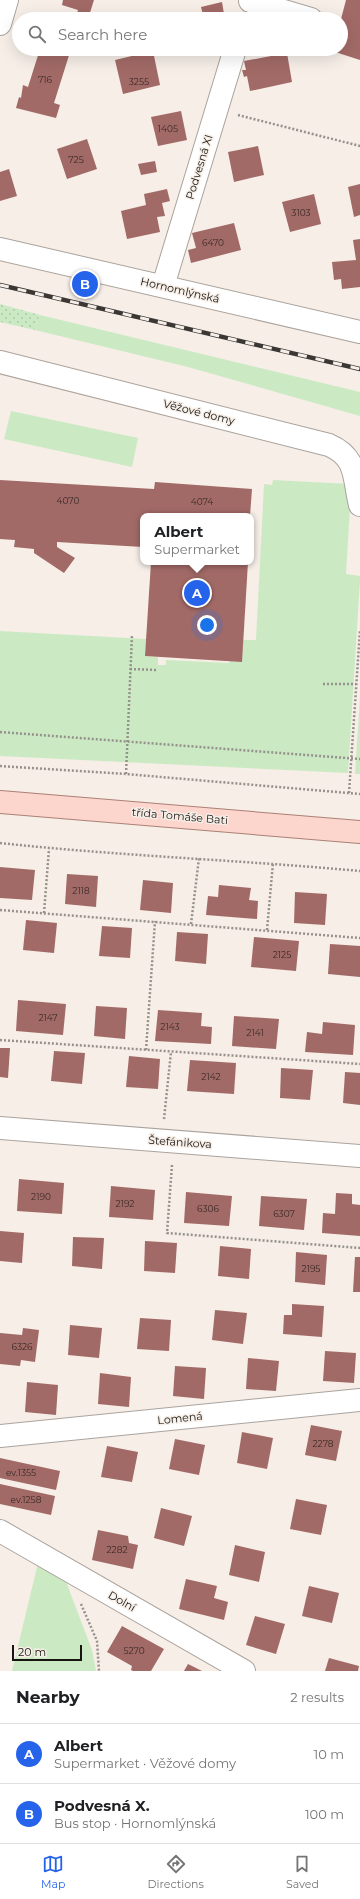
<!DOCTYPE html>
<meta charset="utf-8">
<style>
:root{--surface:#fff;--page:#f2f2f2;--text:#202124;--muted:#757577;--line:#e0e0e0;--accent:#2563eb}
body{margin:0;font-family:Montserrat,sans-serif;background:var(--page);color:var(--text)}
.scale{position:absolute;left:12px;bottom:10px;width:70px;box-sizing:border-box;padding-left:4px;border:2px solid #171512;border-top:0;font-size:11px;line-height:14px;white-space:nowrap;color:#171512;-webkit-text-stroke:3px #f6eee7;paint-order:stroke}
.you{position:absolute;left:207px;top:625px;width:14px;height:14px;margin:-10px;border:3px solid #fff;border-radius:50%;background:#1a73e8;box-shadow:0 0 0 6px #1a73e833}
.badge{display:grid;place-items:center;width:26px;height:26px;border-radius:50%;background:var(--accent);color:#fff;font-size:13px;font-weight:700}
.pin{position:absolute;translate:-50% -50%;border:2px solid #fff;box-shadow:0 1px 4px #0006}
.popup{position:absolute;left:140px;top:513px;width:114px;height:52px;box-sizing:border-box;display:grid;place-content:center;border-radius:8px;background:var(--surface);filter:drop-shadow(0 1px 3px #0005);font-size:13px;white-space:nowrap;color:var(--muted)}
.popup b{font-size:15px;color:var(--text)}
.popup::after{content:'';position:absolute;left:50%;top:100%;margin-left:-8px;border:8px solid transparent;border-top-color:var(--surface)}
.list{margin:0;padding:0;list-style:none}
h2{display:flex;justify-content:space-between;align-items:center;height:52px;margin:0;padding:0 16px;font-size:17px}
h2 small{font-size:13px;font-weight:400;color:var(--muted)}
.list li{display:grid;grid-template-columns:26px 1fr auto;gap:12px;align-items:center;box-sizing:border-box;height:60px;padding:0 16px;border-top:1px solid var(--line)}
.list b{display:block;font-size:15px;white-space:nowrap}
.list p{margin:0;font-size:13px;white-space:nowrap;color:var(--muted)}
.list em{font-size:13px;font-style:normal;color:var(--muted)}
.icon{flex:none;width:22px;height:22px;fill:none;stroke:currentColor;stroke-width:2;stroke-linecap:round;stroke-linejoin:round}
.map{position:relative;flex:none;width:360px;height:1671px;overflow:hidden}
.search{position:absolute;background:var(--surface);box-shadow:0 4px 16px #0002;left:12px;right:12px;top:12px;height:44px;display:flex;align-items:center;gap:10px;box-sizing:border-box;padding:0 14px;border-radius:22px;color:var(--muted);font-size:15px}
.sheet{height:172px;background:var(--surface)}
nav{display:flex;justify-content:space-around;align-items:center;box-sizing:border-box;height:56px;border-top:1px solid var(--line);background:var(--surface);font-size:11px;color:var(--muted)}
nav a{display:grid;justify-items:center;gap:2px}
nav .on{color:var(--accent)}
.map>svg:first-child{display:block}
</style>
<div class="map">
<svg width="360" height="1671" viewBox="0 0 360 1671">
<defs>
<pattern id="garden-dots" width="8" height="8" patternUnits="userSpaceOnUse"><rect width="8" height="8" fill="#cbeac3"/><path d="M2 2h.1M6 6h.1" fill="none" stroke="#aec8a6" stroke-width="1.8" stroke-linecap="round"/></pattern>
</defs>
<rect width="100%" height="100%" fill="#f6eee7"/>
<!-- grass -->
<g fill="#cbeac3">
<polygon points="40,315 360,392 360,416 188,367 35,330"/>
<polygon points="11,411 138,438 132,467 4,439"/>
<polygon points="273,480 350,484 351,491 346,574 360,576 360,580 348,773 0,756 0,631 146,639 145,656 158,657 158,665 166,665 166,660 229,663 230,661 242,661 243,640 256,640 264,484 272,485"/>
<polygon points="360,695 360,774 355,774"/>
<polygon points="38,1563 65,1579 92,1650 96,1671 12,1671"/>
</g>
<!-- garden -->
<polygon fill="url(#garden-dots)" points="0,304 40,315 35,330 0,322"/>
<!-- building -->
<g fill="#a26a67">
<polygon points="63,0 94,0 88,19 76,16 78,10 62,5"/>
<polygon points="346,0 360,0 360,60 332,51 332,49 341,49 341,19"/>
<polygon points="222,2 224,14 204,19 201,7"/>
<polygon points="40,49 71,49 54,103 60,105 56,118 16,108 19,97 21,98 23,85 28,87"/>
<polygon points="184,49 202,49 202,50 185,54"/>
<polygon points="153,51 160,85 123,94 115,60"/>
<polygon points="287,53 292,82 250,91 247,76 244,77 242,70 246,70 244,61"/>
<polygon points="181,111 187,140 158,146 151,117"/>
<polygon points="87,139 97,169 67,179 57,149"/>
<polygon points="258,146 264,175 234,182 228,152"/>
<polygon points="155,161 157,172 141,175 138,164"/>
<polygon points="9,169 17,196 0,201 0,172"/>
<polygon points="360,184 360,215 354,217 348,187"/>
<polygon points="167,189 170,201 162,203 165,216 157,217 160,232 127,239 121,211 146,205 144,194"/>
<polygon points="314,194 321,224 290,232 282,202"/>
<polygon points="234,223 241,250 191,263 188,250 196,248 192,233"/>
<polygon points="360,239 360,287 342,289 341,279 334,280 332,262 356,260 353,240"/>
<polygon points="0,480 154,489 155,482 252,489 250,516 143,516 143,547 57,542 57,547 75,558 64,573 34,553 34,549 14,547 15,540 0,539"/>
<polygon points="151,562 248,562 242,662 145,656"/>
<polygon points="0,867 35,870 32,900 0,898"/>
<polygon points="67,874 98,876 96,907 65,904"/>
<polygon points="143,880 173,883 171,913 140,910"/>
<polygon points="219,885 251,888 249,900 258,901 257,919 206,915 208,896 218,897"/>
<polygon points="295,892 327,894 325,925 294,923"/>
<polygon points="26,920 57,923 54,953 23,950"/>
<polygon points="102,926 132,928 130,958 99,956"/>
<polygon points="177,932 208,934 206,964 175,961"/>
<polygon points="254,937 299,941 296,971 251,967"/>
<polygon points="330,944 360,946 360,977 328,974"/>
<polygon points="18,1000 66,1004 63,1035 16,1031"/>
<polygon points="96,1006 127,1008 125,1039 94,1036"/>
<polygon points="158,1010 202,1013 201,1026 212,1027 211,1044 155,1041"/>
<polygon points="234,1016 279,1019 276,1049 232,1046"/>
<polygon points="323,1022 355,1025 353,1055 305,1052 307,1032 322,1034"/>
<polygon points="0,1048 10,1048 8,1078 0,1077"/>
<polygon points="54,1051 85,1053 82,1084 51,1081"/>
<polygon points="129,1056 160,1059 158,1089 126,1087"/>
<polygon points="190,1060 236,1063 234,1094 187,1091"/>
<polygon points="281,1068 313,1070 310,1100 280,1098"/>
<polygon points="345,1072 360,1073 360,1105 343,1103"/>
<polygon points="19,1179 64,1183 62,1214 17,1211"/>
<polygon points="111,1186 155,1190 153,1220 109,1217"/>
<polygon points="186,1192 232,1196 229,1226 184,1223"/>
<polygon points="336,1193 352,1194 352,1204 360,1205 360,1236 322,1233 323,1213 335,1214"/>
<polygon points="261,1196 307,1199 304,1230 259,1226"/>
<polygon points="0,1231 24,1233 22,1263 0,1261"/>
<polygon points="73,1237 104,1238 102,1269 72,1266"/>
<polygon points="145,1241 177,1243 175,1273 144,1271"/>
<polygon points="220,1246 251,1249 249,1279 218,1276"/>
<polygon points="296,1252 327,1255 325,1285 295,1282"/>
<polygon points="355,1257 360,1257 360,1292 353,1292"/>
<polygon points="292,1304 324,1306 322,1337 283,1334 284,1315 292,1315"/>
<polygon points="215,1310 247,1313 243,1344 212,1340"/>
<polygon points="140,1318 171,1320 169,1351 137,1349"/>
<polygon points="70,1325 102,1328 99,1358 68,1355"/>
<polygon points="23,1328 39,1330 35,1362 21,1360 20,1366 0,1364 0,1333 22,1335"/>
<polygon points="325,1351 356,1353 354,1383 323,1381"/>
<polygon points="248,1358 279,1361 276,1391 246,1389"/>
<polygon points="175,1366 206,1368 204,1399 173,1396"/>
<polygon points="100,1373 131,1377 129,1407 98,1404"/>
<polygon points="27,1382 58,1385 56,1415 25,1412"/>
<polygon points="311,1425 342,1431 336,1461 305,1455"/>
<polygon points="242,1432 273,1438 267,1469 237,1463"/>
<polygon points="175,1439 205,1445 199,1475 169,1469"/>
<polygon points="107,1446 138,1452 132,1482 101,1477"/>
<polygon points="0,1458 60,1471 56,1490 0,1478"/>
<polygon points="0,1484 55,1496 51,1515 0,1504"/>
<polygon points="296,1499 327,1505 321,1535 290,1529"/>
<polygon points="161,1508 192,1516 184,1546 154,1538"/>
<polygon points="98,1530 128,1536 129,1543 138,1545 133,1569 92,1560"/>
<polygon points="235,1545 265,1552 259,1582 229,1575"/>
<polygon points="186,1579 217,1586 214,1598 228,1602 224,1620 179,1609"/>
<polygon points="309,1586 339,1593 332,1623 302,1616"/>
<polygon points="255,1616 285,1624 276,1654 246,1645"/>
<polygon points="122,1626 164,1649 151,1671 133,1671 131,1670 132,1666 107,1652"/>
<polygon points="329,1658 359,1666 358,1671 325,1671"/>
<polygon points="188,1664 202,1671 184,1671"/>
</g>
<g fill="none" stroke-linecap="round" stroke-linejoin="round">
<defs>
<g id="minor">
<polyline points="250,1 311,19"/>
<polyline points="0,24 7,0"/>
<polyline points="0,249 360,332"/>
<polyline points="163,286 235,49"/>
<path d="M0,362L329,445C358,458 353,477 360,505"/>
<polyline points="0,1128 360,1156"/>
<polyline points="0,1436 360,1400"/>
<polyline points="0,1531 244,1671"/>
</g>
<polyline id="major" points="0,802 360,832"/>
</defs>
<!-- minor casing -->
<use href="#minor" stroke="#aba39d" stroke-width="24"/>
<!-- major casing -->
<use href="#major" stroke="#ab8075" stroke-width="24"/>
<!-- path -->
<g stroke="#96918c" stroke-width="2.5" stroke-dasharray="2 2" stroke-linecap="butt">
<polyline points="238,115 360,146"/>
<polyline points="130,669 157,670"/>
<polyline points="323,684 356,684"/>
<polyline points="0,732 360,759"/>
<polyline points="0,766 126,774 360,794"/>
<polyline points="126,774 132,635"/>
<polyline points="349,793 360,630"/>
<path d="M0,843C120,856 240,860 360,871"/>
<polyline points="0,910 360,938"/>
<polyline points="44,913 49,849"/>
<polyline points="191,924 199,858"/>
<polyline points="267,930 273,863"/>
<polyline points="0,1040 360,1064"/>
<polyline points="146,1050 155,921"/>
<polyline points="164,1119 171,1052"/>
<polyline points="172,1165 167,1233 360,1248"/>
<polyline points="81,1604 97,1641 99,1671"/>
</g>
<!-- minor -->
<use href="#minor" stroke="#fff" stroke-width="22"/>
<!-- major -->
<use href="#major" stroke="#fcd5cc" stroke-width="22"/>
<defs>
<polyline id="rail" points="0,285 360,369"/>
</defs>
<!-- rail casing -->
<use href="#rail" stroke="#3a3734" stroke-width="4.5"/>
<!-- rail -->
<use href="#rail" stroke="#f6eee7" stroke-width="3" stroke-dasharray="9" stroke-linecap="butt"/>
</g>
<g text-anchor="middle" stroke-width="3" stroke-linejoin="round" paint-order="stroke">
<!-- number labels -->
<g font-size="9" fill="#3a2a27">
<text x="45" y="83">716</text>
<text x="139" y="85">3255</text>
<text x="168" y="132">1405</text>
<text x="76" y="163">725</text>
<text x="301" y="216">3103</text>
<text x="213" y="246">6470</text>
<text x="68" y="504">4070</text>
<text x="202" y="505">4074</text>
<text x="81" y="894">2118</text>
<text x="282" y="958">2125</text>
<text x="48" y="1021">2147</text>
<text x="170" y="1030">2143</text>
<text x="255" y="1036">2141</text>
<text x="211" y="1080">2142</text>
<text x="41" y="1200">2190</text>
<text x="125" y="1207">2192</text>
<text x="208" y="1212">6306</text>
<text x="284" y="1217">6307</text>
<text x="311" y="1272">2195</text>
<text x="22" y="1350">6326</text>
<text x="323" y="1447">2278</text>
<text x="21" y="1476">ev.1355</text>
<text x="26" y="1503">ev.1258</text>
<text x="117" y="1553">2282</text>
<text x="134" y="1654">5270</text>
</g>
<!-- street labels -->
<g font-size="11" fill="#171512" stroke="#f6eee7">
<text transform="translate(199 167) rotate(-73)" y="4">Podvesná XI</text>
<text transform="translate(180 290) rotate(13)" y="4">Hornomlýnská</text>
<text transform="translate(199 412) rotate(14)" y="4">Věžové domy</text>
<text transform="translate(180 816) rotate(5)" y="4">třída Tomáše Bati</text>
<text transform="translate(180 1142) rotate(4)" y="4">Štefánikova</text>
<text transform="translate(180 1418) rotate(-6)" y="4">Lomená</text>
<text transform="translate(122 1601) rotate(30)" y="4">Dolní</text>
</g>
</g>
</svg>
<div class="scale">20 m</div>
<div class="you"></div>
<div class="pin badge" style="left:197px;top:593px">A</div>
<div class="popup"><b>Albert</b>Supermarket</div>
<div class="pin badge" style="left:85px;top:284px">B</div>
<div class="search"><svg class="icon" aria-label="search" viewBox="0 0 24 24"><circle cx="10" cy="10" r="6"/><path d="M15 15l6 6"/></svg>Search here</div>
</div>
<section class="sheet">
<h2>Nearby<small>2 results</small></h2>
<ul class="list">
<li><span class="badge">A</span><div><b>Albert</b><p>Supermarket · Věžové domy</p></div><em>10 m</em></li>
<li><span class="badge">B</span><div><b>Podvesná X.</b><p>Bus stop · Hornomlýnská</p></div><em>100 m</em></li>
</ul>
</section>
<nav>
<a class="on"><svg class="icon" aria-label="map" viewBox="0 0 24 24"><path d="M3 6l6-2 6 2 6-2v14l-6 2-6-2-6 2zM9 4v14M15 6v14"/></svg>Map</a>
<a><svg class="icon" aria-label="directions" viewBox="0 0 24 24"><path d="M12 3l9 9-9 9-9-9zM9 14v-3h6M13 9l2 2-2 2"/></svg>Directions</a>
<a><svg class="icon" aria-label="saved" viewBox="0 0 24 24"><path d="M7 4h10v16l-5-4-5 4z"/></svg>Saved</a>
</nav>
